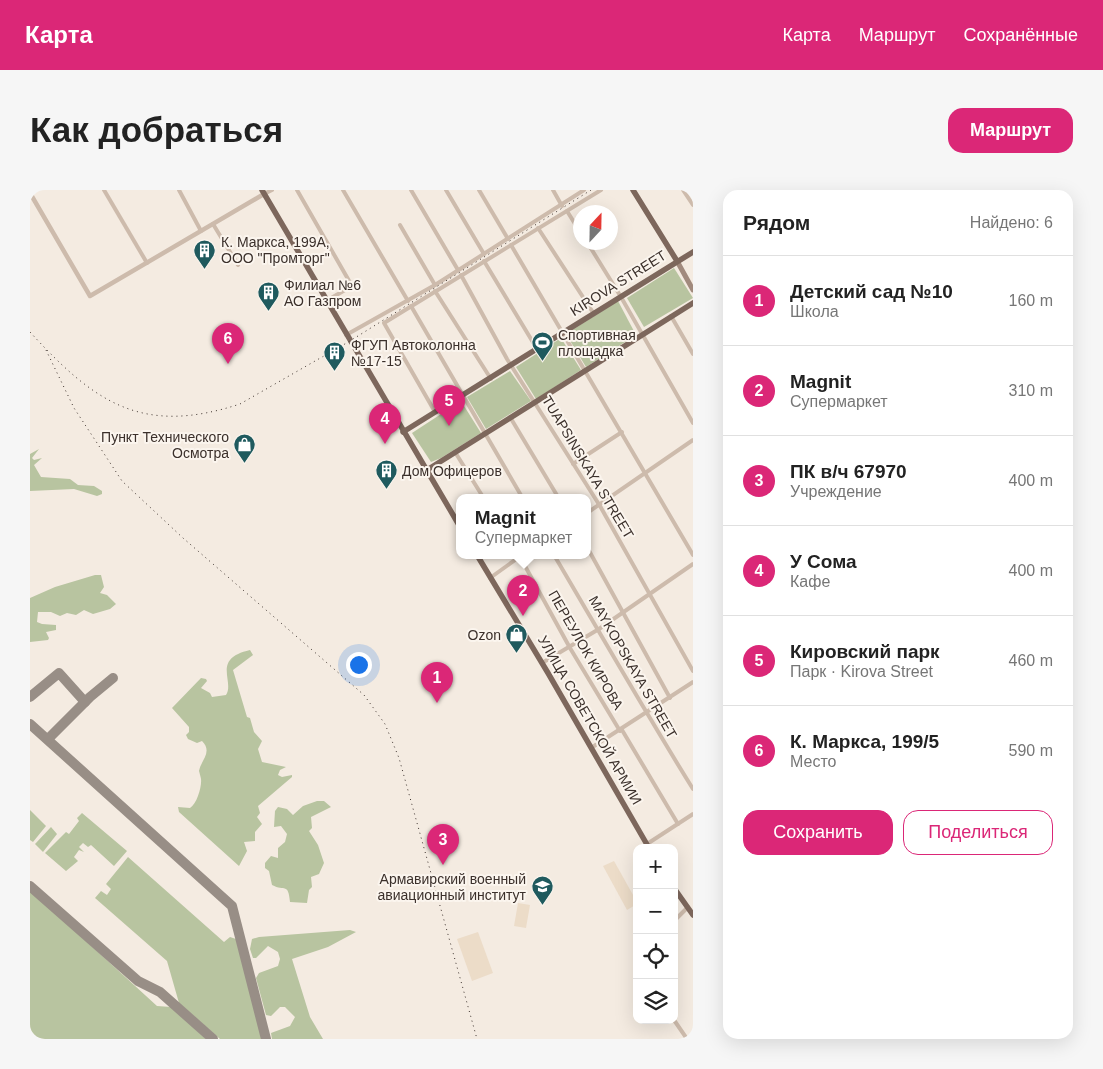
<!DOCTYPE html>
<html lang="ru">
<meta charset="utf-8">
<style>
:root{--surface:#fff;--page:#f6f6f6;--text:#222;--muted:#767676;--line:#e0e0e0;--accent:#db2777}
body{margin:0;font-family:Arial,sans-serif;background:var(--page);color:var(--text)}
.controls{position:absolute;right:15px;bottom:15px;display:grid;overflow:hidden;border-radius:10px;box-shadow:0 5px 20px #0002}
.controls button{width:45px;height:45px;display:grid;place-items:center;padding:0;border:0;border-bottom:1px solid var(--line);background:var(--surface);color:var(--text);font:25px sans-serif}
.compass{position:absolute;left:543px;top:15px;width:45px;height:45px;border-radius:50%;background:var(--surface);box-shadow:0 5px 20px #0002;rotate:22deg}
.you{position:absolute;left:328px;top:474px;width:18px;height:18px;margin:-12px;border:4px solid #fff;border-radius:50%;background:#1a73e8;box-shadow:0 0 0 8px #1a73e833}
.badge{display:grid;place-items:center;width:32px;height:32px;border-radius:50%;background:var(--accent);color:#fff;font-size:16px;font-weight:700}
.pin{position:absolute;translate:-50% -41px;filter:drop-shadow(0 1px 2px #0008)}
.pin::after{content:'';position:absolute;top:26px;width:18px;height:15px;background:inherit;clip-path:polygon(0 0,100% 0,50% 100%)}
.popup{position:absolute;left:426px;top:304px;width:135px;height:65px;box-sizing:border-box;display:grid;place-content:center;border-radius:10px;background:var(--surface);filter:drop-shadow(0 1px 4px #0005);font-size:16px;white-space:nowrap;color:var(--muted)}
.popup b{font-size:19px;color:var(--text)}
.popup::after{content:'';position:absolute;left:50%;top:100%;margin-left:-10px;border:10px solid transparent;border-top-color:var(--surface)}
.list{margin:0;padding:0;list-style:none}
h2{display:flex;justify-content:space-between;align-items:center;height:65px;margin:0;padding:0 20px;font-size:21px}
h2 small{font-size:16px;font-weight:400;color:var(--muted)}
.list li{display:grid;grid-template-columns:32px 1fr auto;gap:15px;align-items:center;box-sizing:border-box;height:90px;padding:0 20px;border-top:1px solid var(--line)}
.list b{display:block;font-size:19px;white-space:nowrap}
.list p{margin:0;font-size:16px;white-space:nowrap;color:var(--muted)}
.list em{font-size:16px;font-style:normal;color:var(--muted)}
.actions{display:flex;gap:10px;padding:15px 20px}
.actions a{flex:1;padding:11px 0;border:1px solid var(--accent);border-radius:15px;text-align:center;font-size:18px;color:var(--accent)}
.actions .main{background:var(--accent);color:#fff}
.icon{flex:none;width:28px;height:28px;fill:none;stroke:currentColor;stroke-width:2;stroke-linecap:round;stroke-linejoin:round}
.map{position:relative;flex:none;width:663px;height:849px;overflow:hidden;border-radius:15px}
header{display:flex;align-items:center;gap:30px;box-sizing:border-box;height:70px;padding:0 25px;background:var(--accent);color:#fff}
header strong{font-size:24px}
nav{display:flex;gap:28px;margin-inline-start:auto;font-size:18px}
.intro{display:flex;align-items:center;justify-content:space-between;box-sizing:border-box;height:120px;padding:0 30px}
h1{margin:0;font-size:35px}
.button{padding:12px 22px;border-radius:15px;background:var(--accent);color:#fff;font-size:18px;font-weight:700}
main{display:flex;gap:30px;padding:0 30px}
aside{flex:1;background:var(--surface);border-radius:15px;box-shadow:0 5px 20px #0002}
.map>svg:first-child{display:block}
</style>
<header>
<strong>Карта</strong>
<nav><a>Карта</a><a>Маршрут</a><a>Сохранённые</a></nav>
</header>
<div class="intro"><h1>Как добраться</h1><a class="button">Маршрут</a></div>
<main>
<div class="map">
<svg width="663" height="849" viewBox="0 0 663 849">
<rect width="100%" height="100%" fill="#f4ebe1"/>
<!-- green -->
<g fill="#b8c4a0">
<polygon points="644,78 663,108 614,137 597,108"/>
<polygon points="588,111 606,145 556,177 536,144"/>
<polygon points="531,148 551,180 506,209 486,177"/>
<polygon points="480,181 501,211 456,239 437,207"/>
<polygon points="431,211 451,243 411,268 401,272 382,243"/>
<polygon points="9,259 2,268 4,270 12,268 4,275 11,287 40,289 48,295 64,296 72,301 72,304 67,306 44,299 0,301 0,264"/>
<polygon points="65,385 71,385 74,397 70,403 77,405 86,414 80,419 63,424 54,420 46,425 37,423 30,426 21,422 8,422 7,432 12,434 26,435 26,440 16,442 19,448 18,450 0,452 0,408 25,397"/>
<path d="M220,460L223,465L203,480L217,527L220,528L224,542L232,551L228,559L232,572L256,577L250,580L248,585L252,587L262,585V587L228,616L230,623L227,627L232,634L225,642V651L214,652L217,661L209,676L149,622L148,617L160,618C167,614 172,596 171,589C171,588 169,581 169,581C171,570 183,562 172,551L167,553L158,549L156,545L159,542V537L142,518L171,488L176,489L177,491L171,498L180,503L182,507L196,505C205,491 181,469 220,460Z"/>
<path d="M287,611H294L301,617L281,627L282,638L279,641L288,655L294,673L289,684L281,687L282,697L279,700L277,713L260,712C258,692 255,702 242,695L239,681L235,678V673L241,666L248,668V658L255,652L257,644L251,636L244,637L245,621L248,617L257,619L263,625L273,616Z"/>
<polygon points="0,620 16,636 3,652 0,650"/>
<polygon points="52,623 97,661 84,676 61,655 58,657 53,653 49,657 54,662 49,660 44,667 48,671 36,681 15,663 36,642 39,644 49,631 47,628"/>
<polygon points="21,637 27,644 13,662 5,654"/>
<polygon points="98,667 194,752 200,747 206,749 232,849 190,849 149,813 137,771 65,708 71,701 77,705 81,699 76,694"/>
<polygon points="0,700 127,816 141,817 176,849 0,849"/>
<polygon points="320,740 326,742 298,757 262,769 280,827 293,849 242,849 241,843 260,836 265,827 255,817 250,817 241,826 236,825 226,788 229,783 248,776 250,769 248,762 238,756 226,768 223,768 220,759 222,749 229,747"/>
</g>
<!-- plaza -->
<g fill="#ecdcc8">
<polygon points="584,671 607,712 607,714 597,720 573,676"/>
<polygon points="488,713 500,715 496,738 484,736"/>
<polygon points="448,742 463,783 442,791 427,749"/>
</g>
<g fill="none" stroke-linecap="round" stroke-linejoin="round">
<!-- taxiway -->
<g stroke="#988e86" stroke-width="10">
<polyline points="0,507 29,483 55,512"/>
<polyline points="0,534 202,716 236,849"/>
<polyline points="18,549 60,507 83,488"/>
<polyline points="0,696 108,791 130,802 183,849"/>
</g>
<!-- minor -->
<g stroke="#cdbbac" stroke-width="4">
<polyline points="74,0 117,73"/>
<polyline points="149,0 171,41"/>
<polyline points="267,0 322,96 296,111"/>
<polyline points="313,0 378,111"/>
<polyline points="381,0 428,80"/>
<polyline points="416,0 454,64"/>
<polyline points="449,0 478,49"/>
<polyline points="523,0 532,16"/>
<polyline points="653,0 663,15"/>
<polyline points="234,4 242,0"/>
<polyline points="537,21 550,42"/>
<polyline points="183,34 208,75"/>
<polyline points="370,35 405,95"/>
<polyline points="508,38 564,124"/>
<polyline points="557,52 591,107 663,233"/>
<polyline points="481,55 663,365"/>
<polyline points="454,71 507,159"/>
<polyline points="431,85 477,169 570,316 663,481"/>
<polyline points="405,101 461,189"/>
<polyline points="381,116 492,307"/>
<polyline points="641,126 663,164"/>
<polyline points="316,145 405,95 554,0"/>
<polyline points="405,222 354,133 571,0"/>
<polyline points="480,227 528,307"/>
<polyline points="425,262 453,307"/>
<polyline points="543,274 592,242"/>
<polyline points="557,323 663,250"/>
<polyline points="557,357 640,508"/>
<polyline points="489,365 540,458 590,541"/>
<path d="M524,365C570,443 615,522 663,599"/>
<polyline points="460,388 492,365"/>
<polyline points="512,473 569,439 663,374"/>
<polyline points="592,540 648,634"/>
<polyline points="561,558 663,492"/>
<polyline points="617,654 663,624"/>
<polyline points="644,731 658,717"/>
<polyline points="644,830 657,849"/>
</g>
<!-- tertiary -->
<polyline stroke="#cdbbac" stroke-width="4.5" points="0,3 60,106 234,4"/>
<!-- secondary -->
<polyline stroke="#a18a7d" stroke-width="5" points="647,71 663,100"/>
<!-- primary -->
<g stroke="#7d675c" stroke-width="5.5">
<polyline points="232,0 429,335"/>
<polyline points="603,0 647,71"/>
<polyline points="373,242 663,62"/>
<polyline points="397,280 663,113"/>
<polyline points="447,365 518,483 619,658"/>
<polyline points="644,698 663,725"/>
</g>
<!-- rail -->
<g stroke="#3b302b" stroke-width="1" stroke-dasharray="1 4" stroke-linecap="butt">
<path d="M0,142C65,213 112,246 210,214L320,151L561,0"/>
<polyline points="16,160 44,218 92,291 153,348 334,505 355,534 369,568 447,849"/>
</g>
</g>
<!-- icons -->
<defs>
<symbol id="building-pin" viewBox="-11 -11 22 30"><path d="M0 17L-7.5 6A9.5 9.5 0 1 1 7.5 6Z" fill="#1f5a5e" stroke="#fbf5ee"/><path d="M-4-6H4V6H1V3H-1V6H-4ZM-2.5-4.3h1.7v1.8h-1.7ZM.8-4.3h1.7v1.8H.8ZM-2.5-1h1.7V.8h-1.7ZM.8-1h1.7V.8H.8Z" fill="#fff"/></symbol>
<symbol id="stadium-pin" viewBox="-11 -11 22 30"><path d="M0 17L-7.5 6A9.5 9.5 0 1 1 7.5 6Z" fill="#1f5a5e" stroke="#fbf5ee"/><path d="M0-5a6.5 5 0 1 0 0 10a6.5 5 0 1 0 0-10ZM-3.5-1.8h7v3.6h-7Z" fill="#fff"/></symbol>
<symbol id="shop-pin" viewBox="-11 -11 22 30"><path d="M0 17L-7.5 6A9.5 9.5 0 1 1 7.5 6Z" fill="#1f5a5e" stroke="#fbf5ee"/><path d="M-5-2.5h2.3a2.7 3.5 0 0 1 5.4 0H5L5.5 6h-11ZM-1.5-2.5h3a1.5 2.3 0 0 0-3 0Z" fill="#fff"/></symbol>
<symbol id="university-pin" viewBox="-11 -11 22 30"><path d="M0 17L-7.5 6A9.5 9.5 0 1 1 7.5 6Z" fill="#1f5a5e" stroke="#fbf5ee"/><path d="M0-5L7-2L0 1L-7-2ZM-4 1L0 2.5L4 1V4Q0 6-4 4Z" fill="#fff"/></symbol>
</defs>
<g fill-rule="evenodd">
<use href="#building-pin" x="162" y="48" width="25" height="34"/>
<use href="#building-pin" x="226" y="90" width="25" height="34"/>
<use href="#stadium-pin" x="500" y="140" width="25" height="34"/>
<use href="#building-pin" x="292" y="150" width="25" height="34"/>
<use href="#shop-pin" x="202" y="242" width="25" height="34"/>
<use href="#building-pin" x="344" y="268" width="25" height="34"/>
<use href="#shop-pin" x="474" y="432" width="25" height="34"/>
<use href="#university-pin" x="500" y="684" width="25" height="34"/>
</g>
<g text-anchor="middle" stroke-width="4" stroke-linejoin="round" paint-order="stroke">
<!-- poi labels -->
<g font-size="14" fill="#3b302b" stroke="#fbf5ee" text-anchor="start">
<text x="191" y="57">К. Маркса, 199А,<tspan x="191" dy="16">ООО "Промторг"</tspan></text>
<text x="254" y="100">Филиал №6<tspan x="254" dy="16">АО Газпром</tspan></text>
<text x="528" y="150">Спортивная<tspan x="528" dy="16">площадка</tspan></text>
<text x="321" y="160">ФГУП Автоколонна<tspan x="321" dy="16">№17-15</tspan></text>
<text x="199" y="252" text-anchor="end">Пункт Технического<tspan x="199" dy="16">Осмотра</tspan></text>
<text x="372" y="286">Дом Офицеров</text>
<text x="471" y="450" text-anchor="end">Ozon</text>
<text x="496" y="694" text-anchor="end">Армавирский военный<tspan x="496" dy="16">авиационный институт</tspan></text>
</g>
<!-- street labels -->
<g font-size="14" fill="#3b302b" stroke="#fbf5ee">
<text transform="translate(588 93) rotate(-32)" y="5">KIROVA STREET</text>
<text transform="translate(558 277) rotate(59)" y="5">TUAPSINSKAYA STREET</text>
<text transform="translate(556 460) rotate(60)" y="5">ПЕРЕУЛОК КИРОВА</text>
<text transform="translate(603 477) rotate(60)" y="5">MAYKOPSKAYA STREET</text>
<text transform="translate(560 530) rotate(60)" y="5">УЛИЦА СОВЕТСКОЙ АРМИИ</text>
</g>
</g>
</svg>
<div class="controls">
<button>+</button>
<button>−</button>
<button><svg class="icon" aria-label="locate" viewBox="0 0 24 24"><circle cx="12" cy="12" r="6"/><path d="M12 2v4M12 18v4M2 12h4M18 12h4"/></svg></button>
<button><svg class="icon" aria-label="layers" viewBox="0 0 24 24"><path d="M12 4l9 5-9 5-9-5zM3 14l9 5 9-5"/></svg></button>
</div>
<svg class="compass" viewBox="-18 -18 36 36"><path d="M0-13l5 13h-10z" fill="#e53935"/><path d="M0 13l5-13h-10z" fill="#767676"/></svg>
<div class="you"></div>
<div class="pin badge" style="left:407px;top:513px">1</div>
<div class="pin badge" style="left:493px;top:426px">2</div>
<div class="popup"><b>Magnit</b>Супермаркет</div>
<div class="pin badge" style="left:413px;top:675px">3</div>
<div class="pin badge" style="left:355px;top:254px">4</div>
<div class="pin badge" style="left:419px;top:236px">5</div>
<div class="pin badge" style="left:198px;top:174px">6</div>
</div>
<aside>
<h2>Рядом<small>Найдено: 6</small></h2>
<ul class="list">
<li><span class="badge">1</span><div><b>Детский сад №10</b><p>Школа</p></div><em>160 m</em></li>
<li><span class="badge">2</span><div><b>Magnit</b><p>Супермаркет</p></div><em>310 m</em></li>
<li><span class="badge">3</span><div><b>ПК в/ч 67970</b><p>Учреждение</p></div><em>400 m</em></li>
<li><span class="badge">4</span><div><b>У Сома</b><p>Кафе</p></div><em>400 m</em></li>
<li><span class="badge">5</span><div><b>Кировский парк</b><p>Парк · Kirova Street</p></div><em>460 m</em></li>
<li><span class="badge">6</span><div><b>К. Маркса, 199/5</b><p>Место</p></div><em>590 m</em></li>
</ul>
<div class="actions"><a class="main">Сохранить</a><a>Поделиться</a></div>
</aside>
</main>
